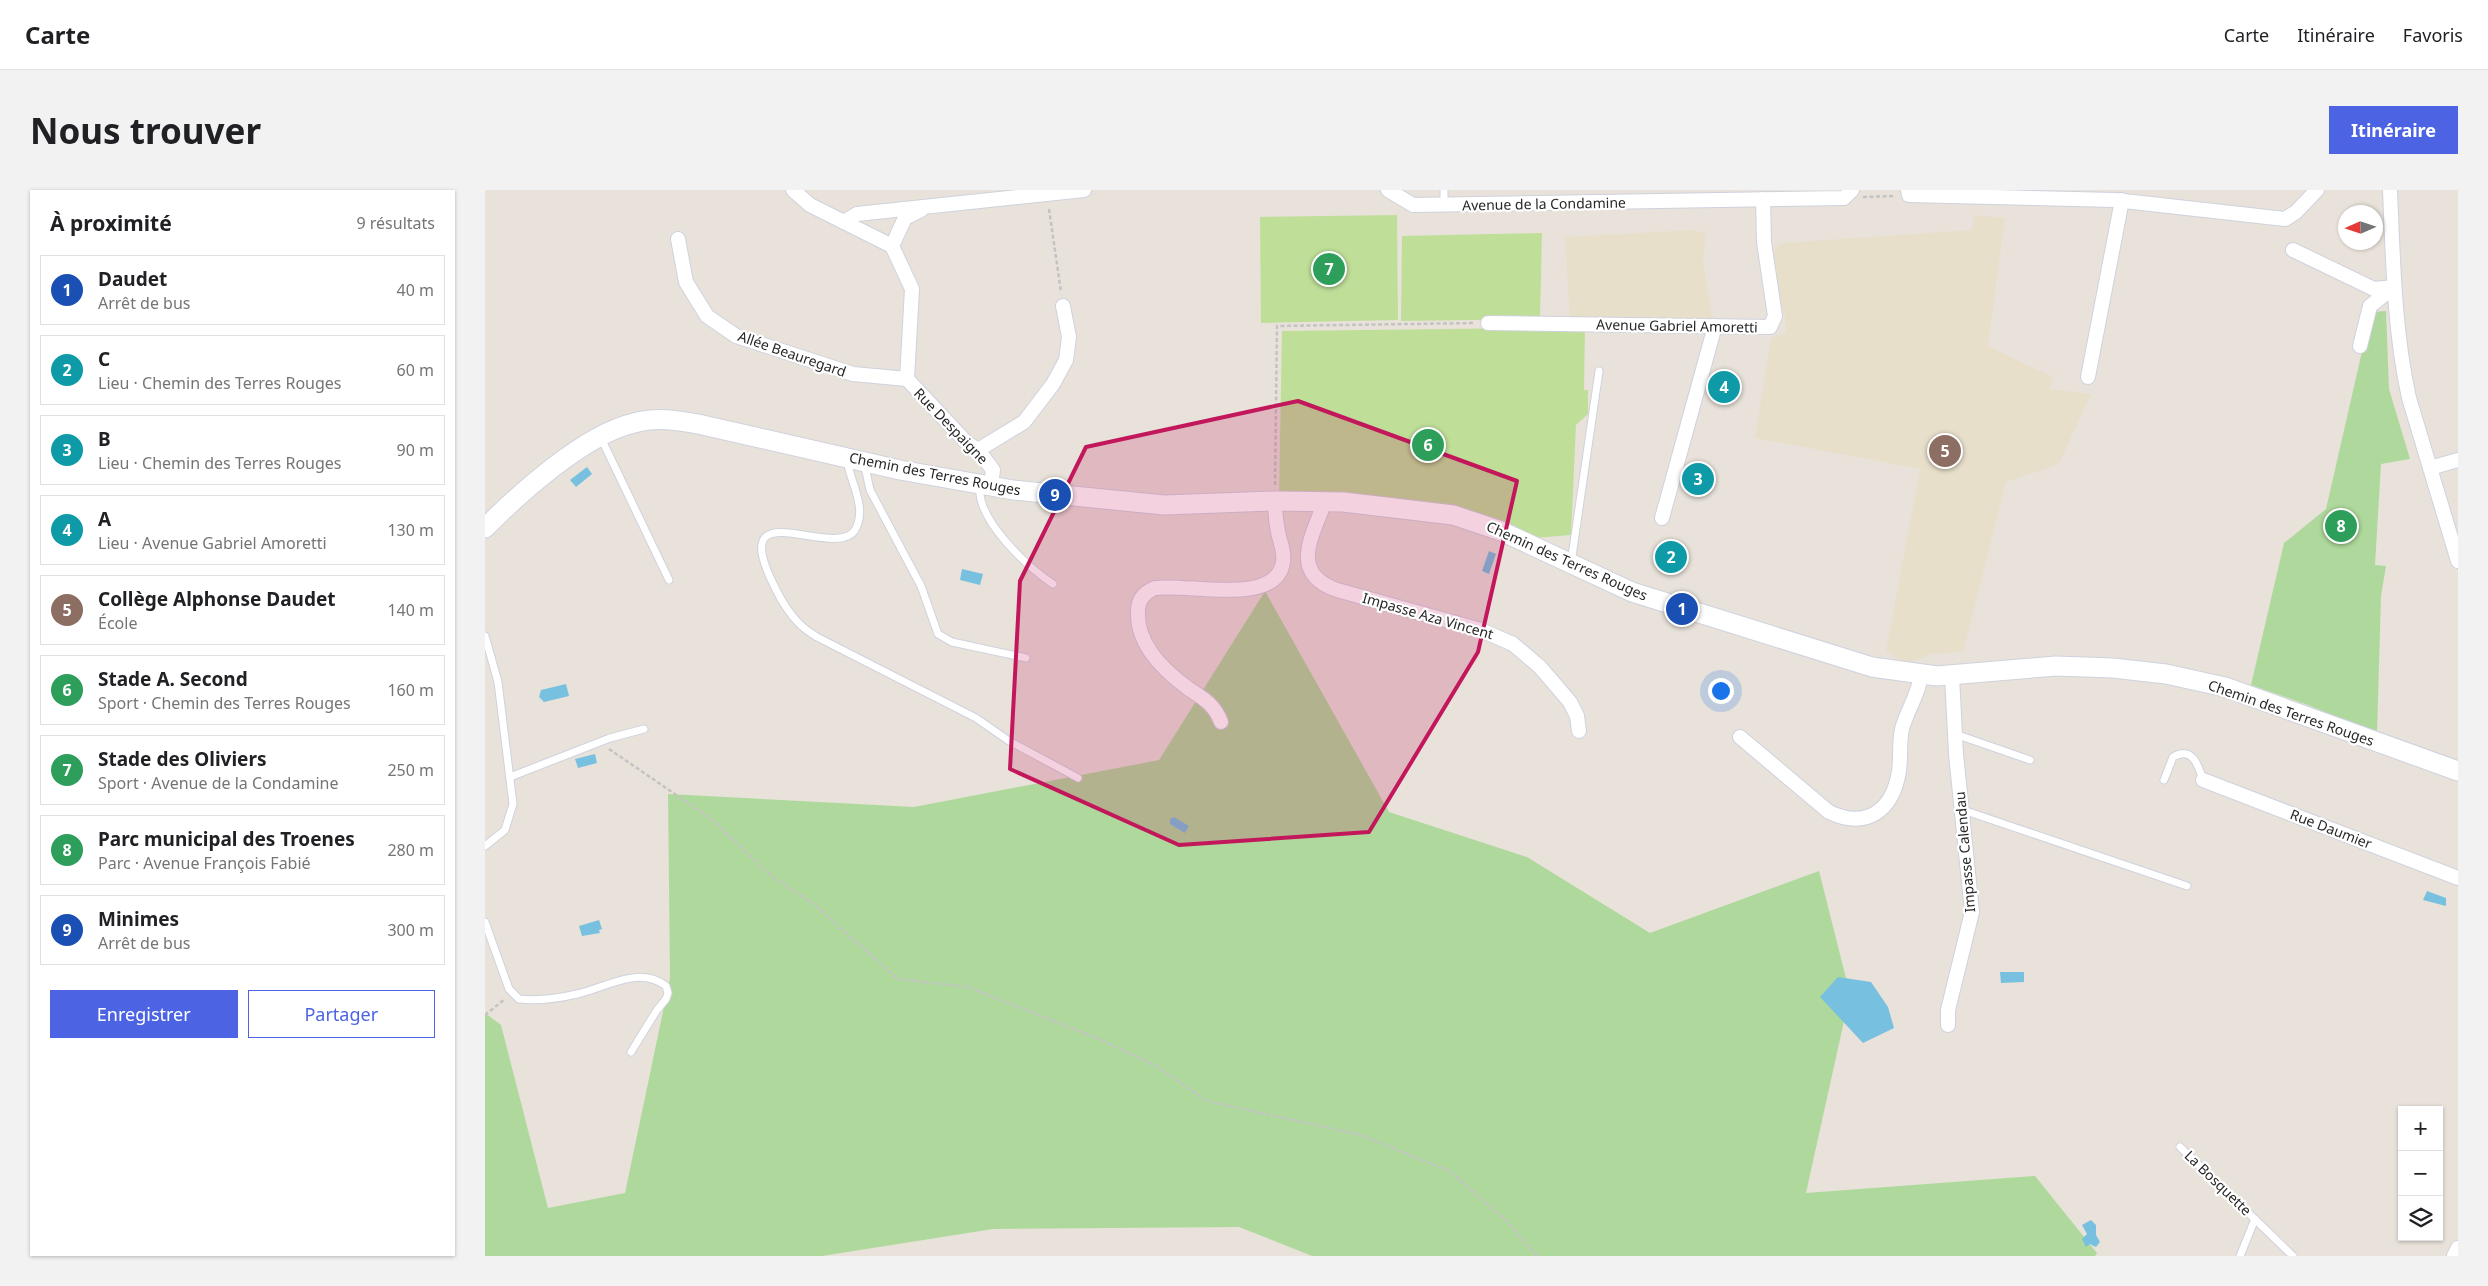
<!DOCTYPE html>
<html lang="fr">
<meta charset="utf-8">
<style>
:root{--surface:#fff;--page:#f2f2f2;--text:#202124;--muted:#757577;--line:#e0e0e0;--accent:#4c63e3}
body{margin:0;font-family:"Noto Sans",sans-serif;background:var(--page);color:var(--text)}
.controls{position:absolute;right:15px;bottom:15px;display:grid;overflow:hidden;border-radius:0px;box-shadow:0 1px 4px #0004}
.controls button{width:45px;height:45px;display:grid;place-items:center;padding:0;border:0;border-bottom:1px solid var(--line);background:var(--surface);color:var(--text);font:25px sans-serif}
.compass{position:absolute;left:1853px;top:15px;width:45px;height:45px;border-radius:50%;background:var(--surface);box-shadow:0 1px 4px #0004;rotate:267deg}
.you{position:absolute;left:1235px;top:500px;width:18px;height:18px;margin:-12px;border:4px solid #fff;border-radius:50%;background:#1a73e8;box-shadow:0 0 0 8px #1a73e833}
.badge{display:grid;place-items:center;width:32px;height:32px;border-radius:50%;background:var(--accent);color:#fff;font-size:16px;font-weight:700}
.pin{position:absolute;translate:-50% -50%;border:2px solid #fff;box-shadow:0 1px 5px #0006}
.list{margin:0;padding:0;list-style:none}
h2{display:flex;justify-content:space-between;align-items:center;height:65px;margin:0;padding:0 20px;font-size:21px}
h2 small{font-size:16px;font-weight:400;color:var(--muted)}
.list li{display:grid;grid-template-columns:32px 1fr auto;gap:15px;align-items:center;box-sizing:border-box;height:70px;margin:0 10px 10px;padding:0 10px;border:1px solid var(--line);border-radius:0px}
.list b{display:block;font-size:19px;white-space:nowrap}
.list p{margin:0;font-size:16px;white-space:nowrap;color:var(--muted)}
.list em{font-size:16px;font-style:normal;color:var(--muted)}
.actions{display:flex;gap:10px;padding:15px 20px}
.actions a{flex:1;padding:11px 0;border:1px solid var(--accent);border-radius:0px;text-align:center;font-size:18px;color:var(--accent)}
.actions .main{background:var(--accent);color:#fff}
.icon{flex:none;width:28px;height:28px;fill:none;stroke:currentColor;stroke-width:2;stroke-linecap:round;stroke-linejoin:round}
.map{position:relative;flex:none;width:1973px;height:1066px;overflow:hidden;border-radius:0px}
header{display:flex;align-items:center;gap:30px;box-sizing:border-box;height:70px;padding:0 25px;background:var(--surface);border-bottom:1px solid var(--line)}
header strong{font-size:24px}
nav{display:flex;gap:28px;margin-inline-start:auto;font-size:18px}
.intro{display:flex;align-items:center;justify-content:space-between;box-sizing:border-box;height:120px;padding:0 30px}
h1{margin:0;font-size:35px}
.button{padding:12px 22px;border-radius:0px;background:var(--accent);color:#fff;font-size:18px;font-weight:700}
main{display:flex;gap:30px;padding:0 30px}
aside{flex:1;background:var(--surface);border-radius:0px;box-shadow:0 1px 4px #0004}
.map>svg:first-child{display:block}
</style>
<header>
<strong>Carte</strong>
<nav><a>Carte</a><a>Itinéraire</a><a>Favoris</a></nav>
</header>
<div class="intro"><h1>Nous trouver</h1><a class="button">Itinéraire</a></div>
<main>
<aside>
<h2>À proximité<small>9 résultats</small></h2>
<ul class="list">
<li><span class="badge" style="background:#1a4fb4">1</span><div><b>Daudet</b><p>Arrêt de bus</p></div><em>40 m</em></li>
<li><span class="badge" style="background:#0f9aa8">2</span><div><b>C</b><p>Lieu · Chemin des Terres Rouges</p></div><em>60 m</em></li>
<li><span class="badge" style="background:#0f9aa8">3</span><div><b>B</b><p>Lieu · Chemin des Terres Rouges</p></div><em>90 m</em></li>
<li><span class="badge" style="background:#0f9aa8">4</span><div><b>A</b><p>Lieu · Avenue Gabriel Amoretti</p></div><em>130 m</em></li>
<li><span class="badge" style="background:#8d6e63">5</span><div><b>Collège Alphonse Daudet</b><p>École</p></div><em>140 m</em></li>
<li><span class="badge" style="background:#2e9e5b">6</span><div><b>Stade A. Second</b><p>Sport · Chemin des Terres Rouges</p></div><em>160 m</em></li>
<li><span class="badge" style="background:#2e9e5b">7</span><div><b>Stade des Oliviers</b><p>Sport · Avenue de la Condamine</p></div><em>250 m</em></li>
<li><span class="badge" style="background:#2e9e5b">8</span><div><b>Parc municipal des Troenes</b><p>Parc · Avenue François Fabié</p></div><em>280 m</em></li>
<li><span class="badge" style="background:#1a4fb4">9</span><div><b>Minimes</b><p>Arrêt de bus</p></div><em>300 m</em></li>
</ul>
<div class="actions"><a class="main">Enregistrer</a><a>Partager</a></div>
</aside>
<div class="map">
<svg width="1973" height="1066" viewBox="0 0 1973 1066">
<rect width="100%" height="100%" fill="#e8e2da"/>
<!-- education -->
<g fill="#e8dfcb">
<polygon points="1490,25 1520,28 1503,156 1568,187 1565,199 1606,204 1574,274 1521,292 1478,462 1446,464 1421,475 1401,461 1435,279 1270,248 1286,148 1301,143 1300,128 1286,74 1287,62 1297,53 1487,40"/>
<polygon points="1209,40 1221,44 1218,71 1227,129 1085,130 1080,47"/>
</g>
<!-- green -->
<g fill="#afd99c">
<polygon points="1901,121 1904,199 1925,269 1896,274 1890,375 1901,376 1896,406 1892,544 1823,515 1766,495 1799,353 1841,319 1886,122"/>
<polygon points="780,401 904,622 1042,667 1165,743 1334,681 1365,804 1321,1003 1550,986 1612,1063 1610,1066 827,1066 754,1037 508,1039 337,1066 0,1066 0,823 16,835 63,1018 140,1003 185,788 183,604 429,617 674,570"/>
</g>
<!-- pitch -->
<g fill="#bfdf99">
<polygon points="912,25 913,130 776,133 775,27"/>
<polygon points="1057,43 1055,129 916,131 917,46"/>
<polygon points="1045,138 1100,138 1099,200 1103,200 1103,224 1091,235 1086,345 1048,348 985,321 794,305 797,141"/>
</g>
<!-- water -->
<g fill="#78c0df">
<polygon points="102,277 107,284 91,297 85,290"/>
<polygon points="1004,361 1011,364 1004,384 997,381"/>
<polygon points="477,379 498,384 495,395 475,390"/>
<polygon points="81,494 84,506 59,512 54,507 56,500"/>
<polygon points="110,564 112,573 93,578 90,569"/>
<polygon points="689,627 704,636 700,643 685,634 685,629"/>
<polygon points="1942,701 1961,708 1961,716 1938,710"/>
<polygon points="114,730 117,739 114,740 115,743 97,746 94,736"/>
<polygon points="1515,782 1539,782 1539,792 1516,793"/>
<polygon points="1353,787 1386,792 1403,817 1409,838 1378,853 1335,807"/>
<polygon points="1606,1030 1611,1035 1611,1045 1615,1052 1611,1057 1605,1054 1601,1057 1597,1049 1602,1044 1597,1035"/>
</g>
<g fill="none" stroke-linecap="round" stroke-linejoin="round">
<defs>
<g id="service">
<polyline points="959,15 959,0"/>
<polyline points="116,248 184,390"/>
<path d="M362,270C365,292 383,318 370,340C349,373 231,291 296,409C306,426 315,437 332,447L491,528L524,551L593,588"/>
<polyline points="379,272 385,300 436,396 453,444 467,452 541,468"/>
<path d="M495,296C491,330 543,377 568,394"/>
<polyline points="1086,373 1114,181"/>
<polyline points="0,446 13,492 28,614 20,640 0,656"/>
<polyline points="1470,544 1545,570"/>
<polyline points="25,587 125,548 159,539"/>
<path d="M1679,590L1688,567C1707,556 1713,574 1718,590"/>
<polyline points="1478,620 1702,696"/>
<path d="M0,732L24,799L34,809C52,811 75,808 92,804C121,798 153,775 181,796L183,803L181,809L172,820L146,862"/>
<polyline points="1695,957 1808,1066"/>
<polyline points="1755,1066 1770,1029"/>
</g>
<g id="minor">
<polyline points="308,0 325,15 407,56 427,99 422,189 482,253 493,260 508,280 506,296"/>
<polyline points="903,0 928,15 1359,8 1367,0"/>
<polyline points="1423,0 1424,5 1630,10 1800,29 1811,22 1832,0"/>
<path d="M1905,0C1908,69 1909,140 1924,208L1973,371"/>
<polyline points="359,32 372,24 599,0"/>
<polyline points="193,49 201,92 222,126 251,146 368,184 422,189"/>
<polyline points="407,56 420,28 436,20"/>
<polyline points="1808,60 1889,99 1909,97 1885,116 1875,156"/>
<polyline points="1003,133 1285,137 1290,126 1279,52 1278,9"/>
<polyline points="1603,187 1637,10"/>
<polyline points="493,260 539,232 568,194 581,170 584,147 578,116"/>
<polyline points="1945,278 1973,270"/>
<path d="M840,311C828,345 803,383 852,400L996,440L1028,454L1055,477L1085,512L1092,526L1094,541"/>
<polyline points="1177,328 1230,136"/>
<path d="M736,532C730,515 718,508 704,499C679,481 651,455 653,421C653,409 660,402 670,398C702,393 792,417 798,372C800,361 795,352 793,342C791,332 790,322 790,311"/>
<path d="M1255,547L1344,622C1382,640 1408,620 1414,581C1416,567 1414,552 1417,539C1422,520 1434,504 1436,485"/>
<polyline points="1718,590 1973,688"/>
<polyline points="1463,835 1463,820 1487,722 1471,564 1467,486"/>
<polyline points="1969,1066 1973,1058"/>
</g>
<path id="secondary" d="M0,338C35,303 100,244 149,233C171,227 191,230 213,234L415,280L528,300L679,315L790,311L858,312L968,325L1016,341L1147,402L1387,477L1452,486L1571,476L1628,478L1681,484L1740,497L1973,581"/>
</defs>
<!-- service casing -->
<use href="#service" stroke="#cfd2de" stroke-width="9"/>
<!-- minor casing -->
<use href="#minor" stroke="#cfd2de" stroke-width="16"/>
<!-- secondary casing -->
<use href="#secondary" stroke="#cfd2de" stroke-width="21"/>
<!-- path -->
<g stroke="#c3c3c3" stroke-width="2.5" stroke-dasharray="4 2.5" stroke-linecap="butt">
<polyline points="1378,7 1410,6"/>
<polyline points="564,19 576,102"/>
<polyline points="790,295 792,136 990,133"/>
<polyline points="124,559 225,628 284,684 331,716 413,789 483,797 614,849 673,877 722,911 876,945 964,981 1022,1031 1052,1066"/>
<polyline points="0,825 20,809"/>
</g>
<!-- service -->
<use href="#service" stroke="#fff" stroke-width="7"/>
<!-- minor -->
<use href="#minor" stroke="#fff" stroke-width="14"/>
<!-- secondary -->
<use href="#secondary" stroke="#fff" stroke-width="19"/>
</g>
<!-- marked area -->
<path fill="#c2185b" fill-opacity="0.2" stroke="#c2185b" stroke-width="4" stroke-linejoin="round" d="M813,211L1032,291L993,462L884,642L694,655L525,579L535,391L601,257Z"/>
<g text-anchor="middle" stroke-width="4.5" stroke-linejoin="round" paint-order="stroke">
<!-- street labels -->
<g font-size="14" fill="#272727" stroke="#fff">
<text transform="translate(1059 14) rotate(-1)" y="5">Avenue de la Condamine</text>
<text transform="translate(1192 136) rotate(1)" y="5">Avenue Gabriel Amoretti</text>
<text transform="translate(307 164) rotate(19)" y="5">Allée Beauregard</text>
<text transform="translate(466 236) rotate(46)" y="5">Rue Despaigne</text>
<text transform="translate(450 284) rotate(11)" y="5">Chemin des Terres Rouges</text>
<text transform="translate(1082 371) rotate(24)" y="5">Chemin des Terres Rouges</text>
<text transform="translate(943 426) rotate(16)" y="5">Impasse Aza Vincent</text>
<text transform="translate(1806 523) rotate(19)" y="5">Chemin des Terres Rouges</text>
<text transform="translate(1846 639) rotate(21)" y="5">Rue Daumier</text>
<text transform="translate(1480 662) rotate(-95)" y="5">Impasse Calendau</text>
<text transform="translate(1733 993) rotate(44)" y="5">La Bosquette</text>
</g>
</g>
</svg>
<div class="controls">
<button>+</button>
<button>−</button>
<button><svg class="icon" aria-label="layers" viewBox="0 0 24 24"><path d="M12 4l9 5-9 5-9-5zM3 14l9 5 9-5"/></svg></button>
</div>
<svg class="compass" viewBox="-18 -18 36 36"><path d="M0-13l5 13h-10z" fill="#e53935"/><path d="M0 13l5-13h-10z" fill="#757577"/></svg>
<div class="you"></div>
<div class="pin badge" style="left:1197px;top:419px;background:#1a4fb4">1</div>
<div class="pin badge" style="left:1186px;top:367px;background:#0f9aa8">2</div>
<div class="pin badge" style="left:1213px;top:289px;background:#0f9aa8">3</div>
<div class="pin badge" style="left:1239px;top:197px;background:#0f9aa8">4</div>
<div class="pin badge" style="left:1460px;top:261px;background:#8d6e63">5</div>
<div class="pin badge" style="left:943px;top:255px;background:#2e9e5b">6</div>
<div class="pin badge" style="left:844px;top:79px;background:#2e9e5b">7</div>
<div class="pin badge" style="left:1856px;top:336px;background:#2e9e5b">8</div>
<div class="pin badge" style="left:570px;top:305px;background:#1a4fb4">9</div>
</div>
</main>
